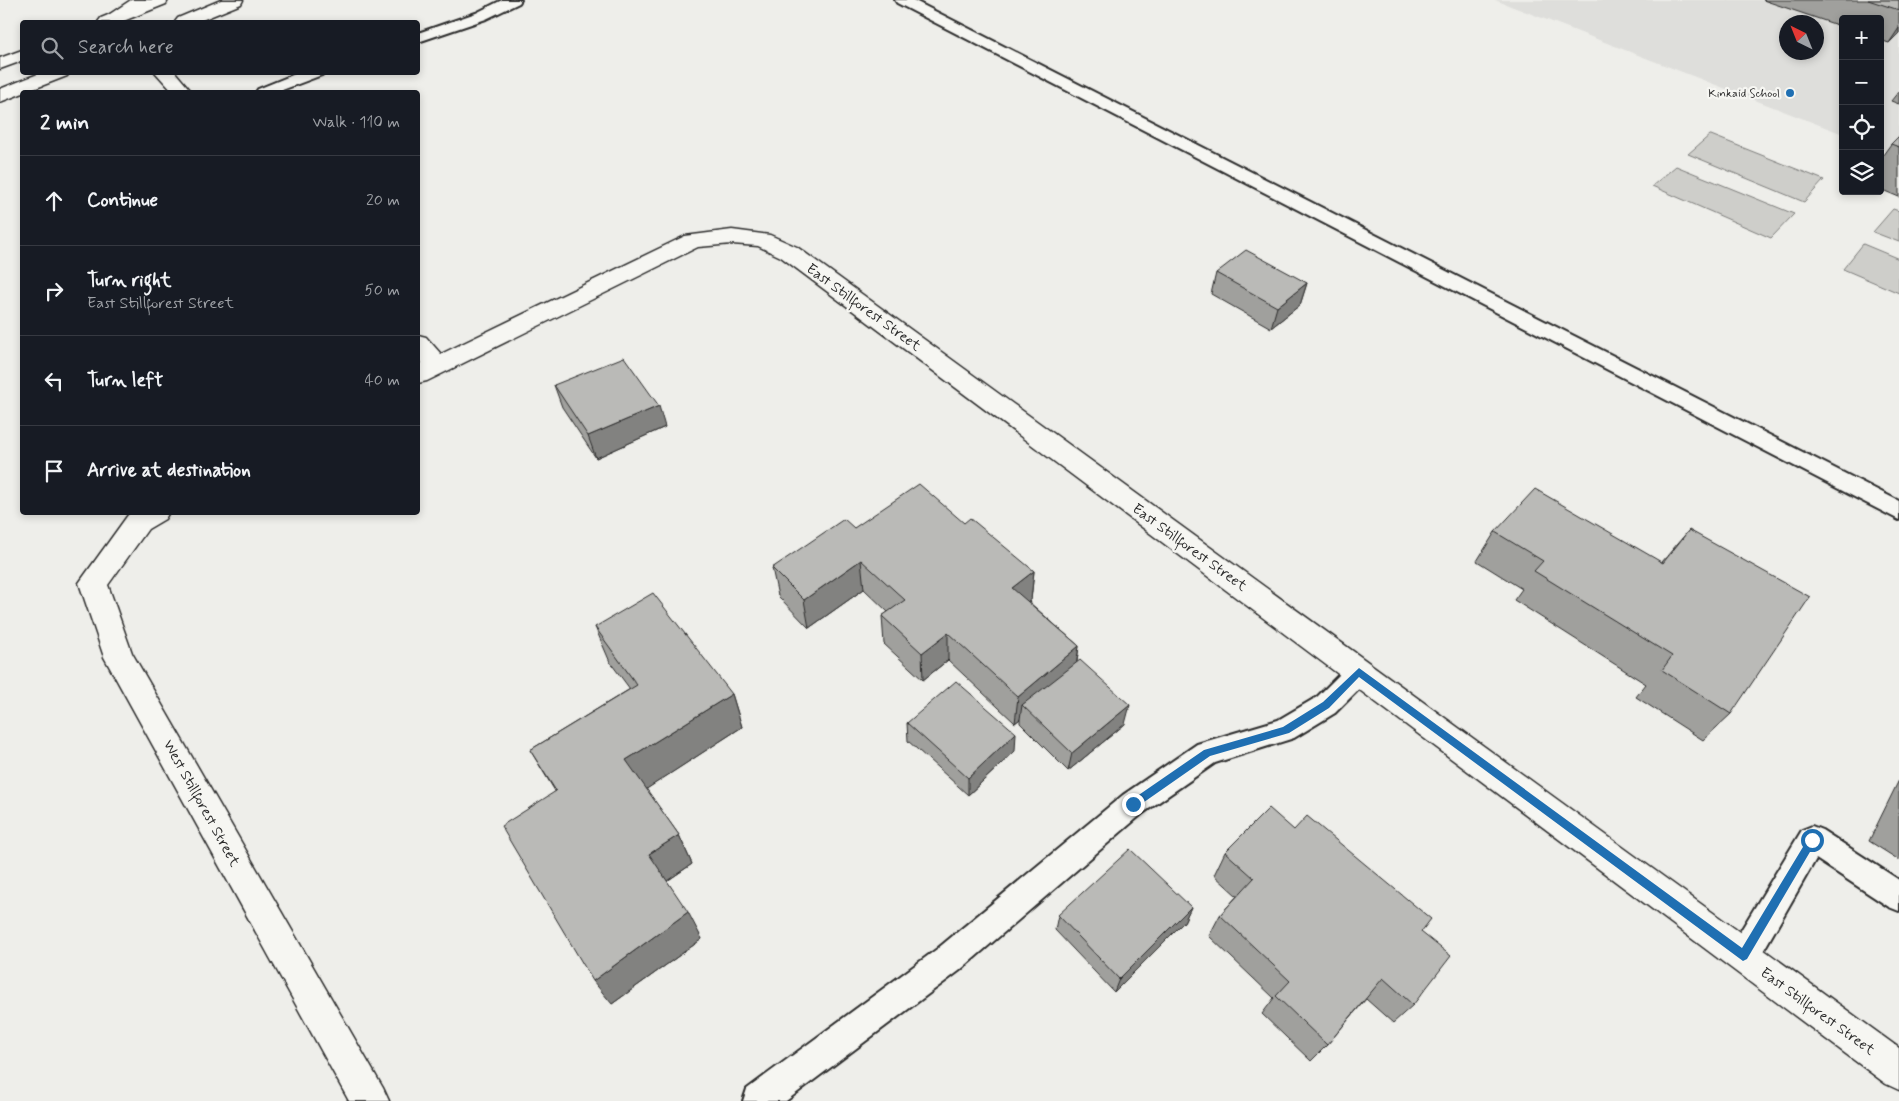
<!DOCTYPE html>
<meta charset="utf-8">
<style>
:root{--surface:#171b24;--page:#242831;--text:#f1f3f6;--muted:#9ea1a6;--line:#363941}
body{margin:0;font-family:Mynerve,sans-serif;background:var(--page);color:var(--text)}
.controls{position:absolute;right:15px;top:15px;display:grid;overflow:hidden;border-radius:5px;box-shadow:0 2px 8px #0003}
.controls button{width:45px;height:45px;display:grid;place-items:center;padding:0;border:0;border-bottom:1px solid var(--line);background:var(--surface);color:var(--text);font:25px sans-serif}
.compass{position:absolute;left:1779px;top:15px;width:45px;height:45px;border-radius:50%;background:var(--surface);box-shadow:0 2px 8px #0003;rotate:317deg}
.stop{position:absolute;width:15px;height:15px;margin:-11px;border:4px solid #1f6fb2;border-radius:50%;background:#fff}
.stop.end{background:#1f6fb2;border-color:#fff;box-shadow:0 1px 5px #0008}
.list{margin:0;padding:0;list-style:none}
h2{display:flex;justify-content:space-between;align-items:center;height:65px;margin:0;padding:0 20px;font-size:21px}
h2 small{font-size:16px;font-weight:400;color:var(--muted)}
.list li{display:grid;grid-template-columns:32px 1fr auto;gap:15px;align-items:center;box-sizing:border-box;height:90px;padding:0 20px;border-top:1px solid var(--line)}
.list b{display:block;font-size:19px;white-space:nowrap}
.list p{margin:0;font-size:16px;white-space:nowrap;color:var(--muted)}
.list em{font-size:16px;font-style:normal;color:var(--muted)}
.icon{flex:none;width:28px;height:28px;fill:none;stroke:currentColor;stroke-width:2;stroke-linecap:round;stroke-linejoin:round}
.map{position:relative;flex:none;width:1899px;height:1101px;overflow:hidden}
.search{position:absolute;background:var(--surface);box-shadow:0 2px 8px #0003;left:20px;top:20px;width:400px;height:55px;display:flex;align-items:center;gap:12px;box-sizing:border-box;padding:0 18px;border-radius:5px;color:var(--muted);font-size:19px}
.panel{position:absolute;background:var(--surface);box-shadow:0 2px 8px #0003;left:20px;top:90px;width:400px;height:425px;border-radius:5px}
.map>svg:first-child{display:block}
</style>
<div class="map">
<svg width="1899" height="1101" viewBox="0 0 1899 1101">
<rect width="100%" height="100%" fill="#eeeeea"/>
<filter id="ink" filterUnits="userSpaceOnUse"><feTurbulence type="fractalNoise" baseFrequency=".02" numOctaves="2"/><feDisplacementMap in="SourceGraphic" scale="10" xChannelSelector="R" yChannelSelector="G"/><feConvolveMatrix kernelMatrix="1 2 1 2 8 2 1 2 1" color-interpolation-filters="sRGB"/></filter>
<g filter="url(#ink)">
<!-- built -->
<path fill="#dededb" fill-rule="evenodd" d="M1495,0H1899V156L1880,149V19H1843V134ZM1786,22H1816V52H1786Z"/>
<!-- green -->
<g fill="#cececa" stroke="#7c7c7a">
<polygon points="1710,135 1711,135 1824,180 1804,202 1688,154"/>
<polygon points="1676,166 1794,214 1771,238 1652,186"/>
<polygon points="1893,209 1899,211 1899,242 1873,232"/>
<polygon points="1863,244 1899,259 1899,293 1843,269"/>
</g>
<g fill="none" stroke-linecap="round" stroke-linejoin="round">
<defs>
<g id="service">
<polygon points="502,0 521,0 519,3 486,19 418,42 418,33 476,13"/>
<polygon points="895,0 913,0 1899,501 1899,520 897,3"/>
<polygon points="300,72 324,72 322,75 277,92 256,92 258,89"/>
<polygon points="1359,661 1368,664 1372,672 1368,680 1335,713 1294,738 1215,763 1143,813 959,971 786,1101 743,1101 747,1089 937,949 1123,795 1197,744 1278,720 1317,697 1350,664"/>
<polygon points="1812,826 1822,830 1899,880 1899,911 1889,907 1816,859 1754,967 1743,971 1732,967 1728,956 1732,945 1802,830"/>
</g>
<g id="minor">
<polygon points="155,72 175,72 192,92 173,92"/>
<polygon points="732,230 770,235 797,247 1899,1048 1899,1090 1886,1084 781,257 758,246 732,244 698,247 427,381 418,383 418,365 422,363 418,357 418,335 426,337 441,354 685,236"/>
<polygon points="132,512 169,512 165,519 148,529 108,585 132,653 383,1088 389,1101 349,1101 104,657 79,583 128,515"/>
</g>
<polygon id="tertiary" points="131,0 150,0 121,22 106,22 104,20 107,16"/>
<g id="secondary">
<polygon points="145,0 168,0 166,4 121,22 98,22 101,18"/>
<polygon points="221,0 243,0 241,4 197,22 175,22 178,18"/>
<polygon points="22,50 22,61 0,69 0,58"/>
<polygon points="43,72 70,72 67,76 0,102 0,89"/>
</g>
</defs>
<!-- service casing -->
<use href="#service" stroke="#2b2b2b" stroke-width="4"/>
<!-- minor casing -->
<use href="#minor" stroke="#2b2b2b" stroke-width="3"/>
<!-- tertiary casing -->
<use href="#tertiary" stroke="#2b2b2b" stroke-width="3"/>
<!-- secondary casing -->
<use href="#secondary" stroke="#2b2b2b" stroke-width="3"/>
<!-- service -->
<use href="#service" fill="#f6f6f2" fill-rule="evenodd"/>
<!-- minor -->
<use href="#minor" fill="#f6f6f2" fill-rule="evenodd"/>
<!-- tertiary -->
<use href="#tertiary" fill="#f6f6f2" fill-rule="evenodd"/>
<!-- secondary -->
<use href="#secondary" fill="#f6f6f2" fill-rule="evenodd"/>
</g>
<!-- wall -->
<g fill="#a0a09d" stroke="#2b2b2b">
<polygon points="1763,0 1899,0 1899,33 1889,43 1880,40 1880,19 1843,19 1843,27"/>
<polygon points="1899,91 1899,104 1891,101"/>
<polygon points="1899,136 1899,197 1880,189 1880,159 1891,144"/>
<polygon points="1216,273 1307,283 1300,305 1271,328 1211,294"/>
<polygon points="554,385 665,427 596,458 562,407"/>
<polygon points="964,523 1034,571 1031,600 1029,602 1079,646 1077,662 1125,724 1068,771 1020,723 1020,719 1015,723 948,660 923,680 884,644 882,616 888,612 864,589 809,628 778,596 772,568 854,528"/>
<polygon points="1689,530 1731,714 1703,740 1636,697 1646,684 1514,600 1522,589 1477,561 1495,532 1662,562"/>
<polygon points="595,627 732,694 742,727 646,789 679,835 692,864 667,881 702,939 612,1004 555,791 530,750 630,689 610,662"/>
<polygon points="907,723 1015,751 968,795 908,741"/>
<polygon points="1899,780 1899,860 1869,841"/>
<polygon points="1294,830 1421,932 1413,1005 1393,1023 1366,999 1327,1045 1311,1061 1262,1014 1274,998 1209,936 1220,915 1237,896 1214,875 1225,852"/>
<polygon points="1191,907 1184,922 1114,992 1055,930 1058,915"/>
</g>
<!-- shaded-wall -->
<g fill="#828280" stroke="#2b2b2b">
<polygon points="1899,28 1899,33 1889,43"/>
<polygon points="1307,283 1300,305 1271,328 1277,307"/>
<polygon points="659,406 665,427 596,458 588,436"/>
<polygon points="861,560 864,589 809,628 804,600"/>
<polygon points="1034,571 1031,600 1010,616 1012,588"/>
<polygon points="948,633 948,660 923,680 922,653"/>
<polygon points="1079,646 1075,673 1022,705 1020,719 1015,723 1018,697"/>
<polygon points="732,694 742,727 642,792 626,760"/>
<polygon points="1130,705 1125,724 1068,771 1072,753"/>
<polygon points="1016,733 1015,751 968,795 968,778"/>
<polygon points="679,835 692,864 664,883 649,854"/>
<polygon points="1191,907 1184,922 1114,992 1119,979"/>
<polygon points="688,912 702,939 612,1004 593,981"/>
</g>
<!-- building -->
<g fill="#babab7" stroke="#2b2b2b">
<polygon points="1868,0 1899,0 1899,10"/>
<polygon points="1899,136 1899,147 1891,144"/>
<polygon points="1246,250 1307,283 1277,307 1216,273"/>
<polygon points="624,357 659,406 588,436 554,385"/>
<polygon points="919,484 964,523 970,518 1034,571 1012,588 1079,646 1018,697 948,633 922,653 882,616 905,600 861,560 804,600 772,568 844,519 854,528"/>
<polygon points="1535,489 1663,563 1689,530 1810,597 1731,714 1662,670 1672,656 1534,571 1543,561 1495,532"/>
<polygon points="653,593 732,694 626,760 679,835 649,854 688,912 593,981 501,826 556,791 530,750 637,685 595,627"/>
<polygon points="1080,660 1130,705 1072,753 1022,705"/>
<polygon points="956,681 1016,733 968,778 907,723"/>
<polygon points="1269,808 1294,830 1307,816 1431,919 1421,932 1451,956 1413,1005 1383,978 1327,1045 1276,996 1290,981 1220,915 1254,878 1225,852"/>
<polygon points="1130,849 1191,907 1119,979 1058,915"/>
</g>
</g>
<!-- route -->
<polygon fill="#1f6fb2" points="1359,668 1742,948 1809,837 1816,837 1817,840 1747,959 1743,961 1359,677 1329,708 1289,733 1210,756 1137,807 1130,807 1130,801 1204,750 1283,727 1323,702"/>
<!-- markers -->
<circle fill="#1f6fb2" stroke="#f6f6f2" stroke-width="2" cx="1790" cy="93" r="5"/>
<g text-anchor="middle" stroke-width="4.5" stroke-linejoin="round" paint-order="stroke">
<!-- far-poi labels -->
<g font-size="12" fill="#2b2b2b" stroke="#f6f6f2" text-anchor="end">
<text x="1780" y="97">Kinkaid School</text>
</g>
<!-- street labels -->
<g font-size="15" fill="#2b2b2b" stroke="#f6f6f2">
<text transform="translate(864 307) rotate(36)" y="5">East Stillforest Street</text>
<text transform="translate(1190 547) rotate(36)" y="5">East Stillforest Street</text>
<text transform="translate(202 803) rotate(61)" y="5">West Stillforest Street</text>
<text transform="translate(1818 1011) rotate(36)" y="5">East Stillforest Street</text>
</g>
</g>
</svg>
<div class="controls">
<button>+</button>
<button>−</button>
<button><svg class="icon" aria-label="locate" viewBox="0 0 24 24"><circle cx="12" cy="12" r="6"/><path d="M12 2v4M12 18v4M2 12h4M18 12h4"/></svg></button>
<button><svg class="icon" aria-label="layers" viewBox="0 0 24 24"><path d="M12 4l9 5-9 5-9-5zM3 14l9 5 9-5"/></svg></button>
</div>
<svg class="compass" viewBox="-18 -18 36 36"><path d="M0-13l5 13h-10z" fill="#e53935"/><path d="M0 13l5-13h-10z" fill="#9ea1a6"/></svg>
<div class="stop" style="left:1812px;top:840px"></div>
<div class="stop end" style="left:1133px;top:804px"></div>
<div class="search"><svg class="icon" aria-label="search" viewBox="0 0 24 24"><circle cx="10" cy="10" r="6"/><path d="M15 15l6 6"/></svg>Search here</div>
<section class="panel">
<h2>2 min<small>Walk · 110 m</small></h2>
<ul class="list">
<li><svg class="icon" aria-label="ahead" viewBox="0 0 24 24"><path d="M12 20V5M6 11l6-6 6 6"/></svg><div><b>Continue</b></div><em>20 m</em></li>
<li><svg class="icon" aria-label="right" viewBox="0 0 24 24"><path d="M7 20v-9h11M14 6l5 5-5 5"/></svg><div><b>Turn right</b><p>East Stillforest Street</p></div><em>50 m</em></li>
<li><svg class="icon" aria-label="left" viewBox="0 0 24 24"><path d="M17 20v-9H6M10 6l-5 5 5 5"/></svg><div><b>Turn left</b></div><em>40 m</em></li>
<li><svg class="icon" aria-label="arrive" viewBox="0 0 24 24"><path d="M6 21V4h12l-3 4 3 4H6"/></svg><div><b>Arrive at destination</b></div></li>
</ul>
</section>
</div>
